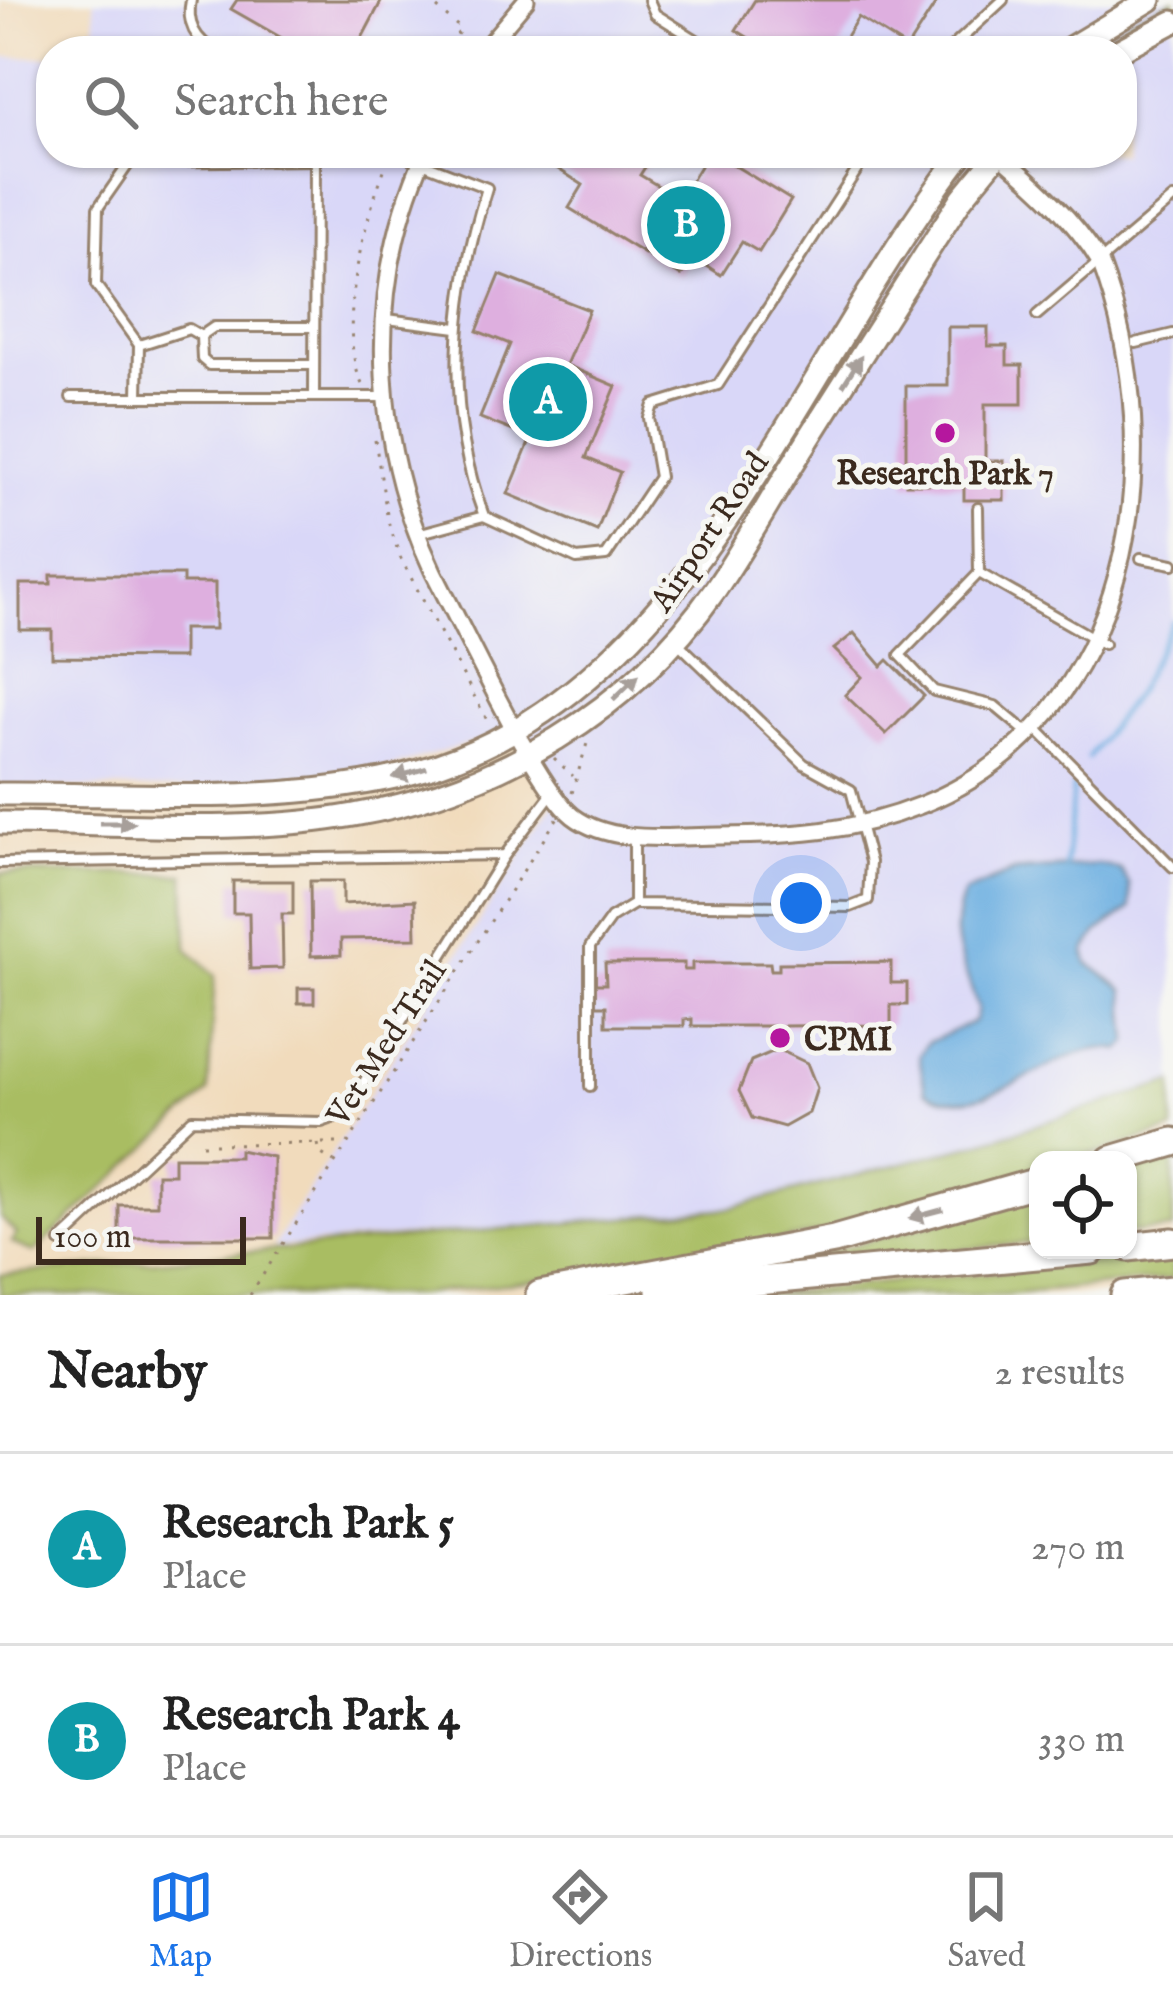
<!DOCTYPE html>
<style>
:root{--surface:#fff;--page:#f6f6f6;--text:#222;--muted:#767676;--line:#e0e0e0;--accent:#1a73e8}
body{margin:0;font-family:"IM FELL English",serif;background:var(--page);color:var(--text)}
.controls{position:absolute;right:36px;bottom:36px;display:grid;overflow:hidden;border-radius:24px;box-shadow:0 3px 9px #0004}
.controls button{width:108px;height:108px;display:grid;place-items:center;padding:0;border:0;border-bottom:3px solid var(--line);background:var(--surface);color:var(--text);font:60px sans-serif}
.scale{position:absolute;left:36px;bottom:30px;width:210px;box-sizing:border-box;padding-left:12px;border:6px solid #3b2a1e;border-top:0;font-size:33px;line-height:42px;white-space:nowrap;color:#3b2a1e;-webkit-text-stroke:9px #f6f6f2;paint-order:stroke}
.you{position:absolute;left:801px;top:903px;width:42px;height:42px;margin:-30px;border:9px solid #fff;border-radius:50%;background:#1a73e8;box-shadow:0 0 0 18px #1a73e833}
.badge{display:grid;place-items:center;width:78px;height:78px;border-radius:50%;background:var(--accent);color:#fff;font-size:39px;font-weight:700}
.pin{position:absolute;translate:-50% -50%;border:6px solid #fff;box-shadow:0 3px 12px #0006}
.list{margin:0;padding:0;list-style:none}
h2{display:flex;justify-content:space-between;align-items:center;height:156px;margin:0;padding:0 48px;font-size:51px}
h2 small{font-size:39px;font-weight:400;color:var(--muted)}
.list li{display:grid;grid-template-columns:78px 1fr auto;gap:36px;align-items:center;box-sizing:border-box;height:192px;padding:0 48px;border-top:3px solid var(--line)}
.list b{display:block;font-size:45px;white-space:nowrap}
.list p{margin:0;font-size:39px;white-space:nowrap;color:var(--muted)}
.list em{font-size:39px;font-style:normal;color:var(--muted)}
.icon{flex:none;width:66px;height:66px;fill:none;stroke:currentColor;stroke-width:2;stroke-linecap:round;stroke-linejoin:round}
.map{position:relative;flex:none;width:1173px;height:1295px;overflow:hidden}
.search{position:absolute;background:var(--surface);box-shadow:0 3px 9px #0004;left:36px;right:36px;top:36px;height:132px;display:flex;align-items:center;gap:30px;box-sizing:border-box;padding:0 42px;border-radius:48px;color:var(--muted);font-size:45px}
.sheet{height:540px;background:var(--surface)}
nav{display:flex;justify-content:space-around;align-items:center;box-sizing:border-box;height:168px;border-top:3px solid var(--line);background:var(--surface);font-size:33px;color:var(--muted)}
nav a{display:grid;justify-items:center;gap:6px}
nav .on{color:var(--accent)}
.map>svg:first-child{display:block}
</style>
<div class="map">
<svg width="1173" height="1295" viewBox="0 0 1173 1295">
<rect width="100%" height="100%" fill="#f6f6f2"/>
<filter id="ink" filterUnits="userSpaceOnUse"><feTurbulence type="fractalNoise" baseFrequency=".00833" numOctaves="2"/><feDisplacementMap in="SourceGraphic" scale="24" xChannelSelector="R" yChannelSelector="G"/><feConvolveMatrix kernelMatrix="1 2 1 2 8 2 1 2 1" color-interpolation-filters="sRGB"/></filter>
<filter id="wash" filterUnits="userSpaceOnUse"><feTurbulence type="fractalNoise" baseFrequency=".004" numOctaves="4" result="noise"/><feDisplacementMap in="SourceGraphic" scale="48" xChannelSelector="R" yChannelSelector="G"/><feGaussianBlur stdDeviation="2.7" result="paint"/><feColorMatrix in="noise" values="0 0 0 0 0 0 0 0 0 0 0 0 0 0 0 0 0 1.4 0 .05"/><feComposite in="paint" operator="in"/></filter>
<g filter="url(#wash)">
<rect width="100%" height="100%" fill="#f1dbbc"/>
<!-- built -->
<polygon fill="#d9d7f8" points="94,0 1173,0 1173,1082 975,1144 731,1208 273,1247 557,798 515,730 314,790 0,787 0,57 51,57 51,153 1122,153 1122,51 96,51"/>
<!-- green -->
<g fill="#a9bd62" stroke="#727440" stroke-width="3">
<polygon points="1173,0 1173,12 1102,51 1086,51 1132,18"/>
<polygon points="0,873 185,874 187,948 215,975 208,1092 34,1252 11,1243 16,1234 0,1217"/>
<polygon points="1173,1082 1173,1130 1073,1160 1038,1160 1038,1171 863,1224 650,1266 416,1295 0,1295 0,1275 731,1208 975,1144"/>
<polygon points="1173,1152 1173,1229 1128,1233 1128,1166"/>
<polygon points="1038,1194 1038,1242 794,1266 792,1262"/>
<polygon points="1173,1255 1173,1279 1151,1281 1001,1295 754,1295"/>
</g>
<!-- water -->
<path fill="#6cafe1" stroke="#546c80" stroke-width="3" d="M1100,865L1121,870L1129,884L1131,908L1098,932L1085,952L1088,963L1124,990L1129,1042L1121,1050C1058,1036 990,1128 925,1091L919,1055L927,1043L975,1021L978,1009C966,966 944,940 964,893L1015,871Z"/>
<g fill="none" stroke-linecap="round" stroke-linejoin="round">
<!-- stream -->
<g stroke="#6cafe1" stroke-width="4.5">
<polyline points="1088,758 1137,691 1173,622"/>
<polyline points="1066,866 1073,787"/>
</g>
</g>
<g id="blocks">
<!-- building -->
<g fill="#deafdf">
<polygon points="237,0 382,0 362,38 348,48 352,51 301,49 231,9"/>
<polygon points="755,0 938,0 907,48 858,17 837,51 770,51 736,30"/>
<polygon points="564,153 654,153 640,175 680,199 708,153 714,153 791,200 759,252 742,242 721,275 693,257 681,276 569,208 583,185 555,167"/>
<polygon points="500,275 589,310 566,365 616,386 586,458 620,472 597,531 508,494 531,438 480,418 510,344 477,331"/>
<polygon points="948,327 988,327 988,346 1007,346 1007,365 1022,365 1022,404 985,404 985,461 1004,461 1004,500 964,500 964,484 906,484 906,386 948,386"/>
<polygon points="51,575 183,575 183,583 215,583 215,629 183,629 183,658 52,657 52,630 20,630 20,584 51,584"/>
<polygon points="854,633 882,666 888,660 924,696 886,734 845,695 862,677 834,649"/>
<polygon points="233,881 293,881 293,914 282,914 283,968 250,969 249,913 233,913"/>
<polygon points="310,881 343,881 343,904 415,900 416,938 341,939 341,955 311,956"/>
<polygon points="891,962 891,983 907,983 907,1005 891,1005 891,1025 782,1026 782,1051 807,1063 817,1088 809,1113 784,1127 752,1118 739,1091 751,1061 777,1050 777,1026 692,1026 692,1019 684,1020 684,1026 606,1026 606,1006 594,1006 594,984 606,984 605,963 684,963 684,970 692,970 692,963 770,963 771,970 779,970 779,963"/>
<rect x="298" y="988" width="16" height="15"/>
<polygon points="239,1150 273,1157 273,1238 119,1238 119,1205 157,1205 157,1174 174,1174 174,1157 239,1157"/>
</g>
</g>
</g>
<g filter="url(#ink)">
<use href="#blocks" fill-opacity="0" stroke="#96826d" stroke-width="3"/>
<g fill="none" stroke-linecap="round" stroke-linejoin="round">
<defs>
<g id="lane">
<path d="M191,0C186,23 195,40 216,51"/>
<polyline points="649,0 655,14 714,51"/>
<polyline points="948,51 1003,0"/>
<polyline points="324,153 315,160 130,162 98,208 96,285 139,345 138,397 384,397"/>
<path d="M396,153L487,188C453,295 444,409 484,516L577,559L606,556L659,477L649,418L653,405L718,385L868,153"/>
<polyline points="1037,315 1173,199"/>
<polyline points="387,319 457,328"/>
<polyline points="201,336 214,327 314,327"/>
<polyline points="1136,343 1173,334"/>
<polyline points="139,345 189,329 201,336 202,359 209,365 314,365"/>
<polyline points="71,397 138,397"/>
<polyline points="314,397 315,160"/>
<polyline points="978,508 979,573 1104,644"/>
<polyline points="417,534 484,516"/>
<polyline points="1141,558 1173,564"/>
<polyline points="979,573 900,655 934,691 995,706 1025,731"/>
<polyline points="1037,729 1173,867"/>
<polyline points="634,838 634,904 850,907 868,900 870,862 851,790 804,764 677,642"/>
<polyline points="0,863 505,855 553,792"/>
<polyline points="590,1086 590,947 611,918 634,904"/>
<polyline points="60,1242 192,1119 322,1122 344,1114 505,855"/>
</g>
<g id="street">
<polyline points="483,51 526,0"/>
<path d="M425,153C361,295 373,461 446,597C471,644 538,788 573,816C612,846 673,836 719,836C791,836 854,832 921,805C1132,722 1173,455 1100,262C1074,219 1036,185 998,153"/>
</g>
<g id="secondary">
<polyline points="1065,51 1150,0"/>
<polyline points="1118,51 1173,22"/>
<path d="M0,794C126,793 257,804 381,780C685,721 792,372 963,153"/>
<path d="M0,823C113,823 243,835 354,815C498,790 631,711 715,590C744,548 769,502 796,459C851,372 906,284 962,198L999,153"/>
</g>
<g id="highway">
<polyline points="1112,1160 1173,1142"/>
<polyline points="1128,1247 1173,1242"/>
<polyline points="660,1290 1092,1250"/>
<polyline points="540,1295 834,1240 1038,1182"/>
<polyline points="1125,1295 1173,1290"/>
</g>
</defs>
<!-- lane casing -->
<use href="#lane" stroke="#96826d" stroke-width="14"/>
<!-- street casing -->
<use href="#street" stroke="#96826d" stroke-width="21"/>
<!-- secondary casing -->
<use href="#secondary" stroke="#96826d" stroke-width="27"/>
<!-- highway casing -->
<use href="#highway" stroke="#96826d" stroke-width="33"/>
<!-- path -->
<g stroke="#96826d" stroke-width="3" stroke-dasharray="3 9" stroke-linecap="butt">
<polyline points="428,0 461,29 445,51"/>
<path d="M362,384C335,327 365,217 388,160"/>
<polyline points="375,440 388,521 400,557 487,720 494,717"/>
<polyline points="554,758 573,776"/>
<polyline points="572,793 588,740"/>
<polyline points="202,1144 338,1143"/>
<polyline points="318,1144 320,1153 334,1162"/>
<polyline points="250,1295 558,817"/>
</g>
<!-- lane -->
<use href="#lane" stroke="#fff" stroke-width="8"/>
<!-- street -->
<use href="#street" stroke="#fff" stroke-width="15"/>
<!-- secondary -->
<use href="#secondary" stroke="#fff" stroke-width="21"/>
<!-- highway -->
<use href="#highway" stroke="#fff" stroke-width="27"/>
</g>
<!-- one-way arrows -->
<defs><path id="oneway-solid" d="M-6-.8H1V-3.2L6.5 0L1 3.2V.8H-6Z" transform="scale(3)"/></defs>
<g fill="#a79f9a">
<use href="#oneway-solid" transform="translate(852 371) rotate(-58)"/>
<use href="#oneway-solid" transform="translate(626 687) rotate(-44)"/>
<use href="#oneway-solid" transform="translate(410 773) rotate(164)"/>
<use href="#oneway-solid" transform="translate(117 823)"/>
<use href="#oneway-solid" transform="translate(926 1214) rotate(165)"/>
</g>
</g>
<!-- markers -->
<g fill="#b5179e" stroke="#f6f6f2" stroke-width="4.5">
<circle cx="945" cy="433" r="12"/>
<circle cx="780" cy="1038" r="12"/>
</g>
<g text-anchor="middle" stroke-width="10" stroke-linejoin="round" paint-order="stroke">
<!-- poi labels -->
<g font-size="33" font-weight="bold" fill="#3b2a1e" stroke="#f6f6f2">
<text x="945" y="484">Research Park 7</text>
<text x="804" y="1050" text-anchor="start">CPMI</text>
</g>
<!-- street labels -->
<g font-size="33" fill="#3b2a1e" stroke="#f6f6f2">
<text transform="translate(708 531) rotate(-56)" y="12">Airport Road</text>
<text transform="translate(385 1042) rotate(-57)" y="12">Vet Med Trail</text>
</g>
</g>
</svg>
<div class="controls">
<button><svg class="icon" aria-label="locate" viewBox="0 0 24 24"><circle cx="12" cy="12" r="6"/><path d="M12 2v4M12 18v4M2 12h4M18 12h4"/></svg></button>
</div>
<div class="scale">100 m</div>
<div class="you"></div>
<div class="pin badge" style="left:548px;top:402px;background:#0f9aa8">A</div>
<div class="pin badge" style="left:686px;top:225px;background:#0f9aa8">B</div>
<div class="search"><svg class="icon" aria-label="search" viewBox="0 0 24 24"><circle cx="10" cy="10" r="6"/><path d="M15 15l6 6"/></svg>Search here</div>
</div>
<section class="sheet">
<h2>Nearby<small>2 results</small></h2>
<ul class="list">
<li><span class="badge" style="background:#0f9aa8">A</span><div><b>Research Park 5</b><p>Place</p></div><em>270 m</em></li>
<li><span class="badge" style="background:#0f9aa8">B</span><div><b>Research Park 4</b><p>Place</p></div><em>330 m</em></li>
</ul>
</section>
<nav>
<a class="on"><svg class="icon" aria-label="map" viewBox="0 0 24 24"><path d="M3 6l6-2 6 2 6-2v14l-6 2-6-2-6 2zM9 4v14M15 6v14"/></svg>Map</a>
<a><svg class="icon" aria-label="directions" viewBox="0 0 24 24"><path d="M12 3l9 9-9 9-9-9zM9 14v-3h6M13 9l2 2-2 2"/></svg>Directions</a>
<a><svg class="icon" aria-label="saved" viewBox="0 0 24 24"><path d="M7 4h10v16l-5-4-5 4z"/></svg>Saved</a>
</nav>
